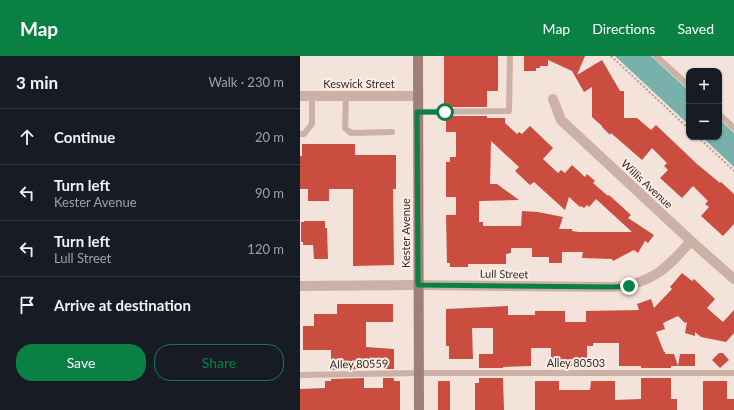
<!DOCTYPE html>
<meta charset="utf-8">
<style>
:root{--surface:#171b24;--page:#20242c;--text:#f1f3f6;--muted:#9ea1a6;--line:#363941;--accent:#0b8043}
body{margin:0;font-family:Lato,sans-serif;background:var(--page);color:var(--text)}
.controls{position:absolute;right:12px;top:12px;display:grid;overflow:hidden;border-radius:8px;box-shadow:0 1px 3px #0004}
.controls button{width:36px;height:36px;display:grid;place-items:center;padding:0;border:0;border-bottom:1px solid var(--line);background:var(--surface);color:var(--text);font:20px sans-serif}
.stop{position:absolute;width:12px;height:12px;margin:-9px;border:3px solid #0b8043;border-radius:50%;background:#fff}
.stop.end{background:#0b8043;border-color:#fff;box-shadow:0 1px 4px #0008}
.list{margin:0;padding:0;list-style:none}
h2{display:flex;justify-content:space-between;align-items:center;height:52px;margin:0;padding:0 16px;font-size:17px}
h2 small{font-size:13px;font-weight:400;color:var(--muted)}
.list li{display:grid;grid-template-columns:26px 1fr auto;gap:12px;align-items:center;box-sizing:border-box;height:56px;padding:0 16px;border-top:1px solid var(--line)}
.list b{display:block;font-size:15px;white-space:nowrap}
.list p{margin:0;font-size:13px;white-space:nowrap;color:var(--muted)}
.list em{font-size:13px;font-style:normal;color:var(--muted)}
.actions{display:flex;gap:8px;padding:12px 16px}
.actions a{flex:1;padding:9px 0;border:1px solid var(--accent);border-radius:16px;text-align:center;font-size:14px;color:var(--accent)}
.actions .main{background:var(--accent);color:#fff}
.icon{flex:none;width:22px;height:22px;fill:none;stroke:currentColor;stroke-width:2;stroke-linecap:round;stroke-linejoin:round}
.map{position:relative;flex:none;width:434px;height:354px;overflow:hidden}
header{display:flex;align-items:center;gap:24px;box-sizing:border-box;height:56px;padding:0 20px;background:var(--accent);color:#fff}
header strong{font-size:19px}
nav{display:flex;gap:22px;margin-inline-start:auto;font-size:14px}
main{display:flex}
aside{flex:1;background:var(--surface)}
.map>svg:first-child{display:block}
</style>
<header>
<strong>Map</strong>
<nav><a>Map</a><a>Directions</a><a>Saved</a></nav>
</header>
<main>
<aside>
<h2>3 min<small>Walk · 230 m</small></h2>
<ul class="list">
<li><svg class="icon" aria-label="ahead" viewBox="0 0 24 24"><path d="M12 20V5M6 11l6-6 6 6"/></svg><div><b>Continue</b></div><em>20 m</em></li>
<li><svg class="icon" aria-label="left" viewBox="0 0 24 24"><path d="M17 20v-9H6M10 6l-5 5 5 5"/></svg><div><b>Turn left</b><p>Kester Avenue</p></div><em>90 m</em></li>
<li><svg class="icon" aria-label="left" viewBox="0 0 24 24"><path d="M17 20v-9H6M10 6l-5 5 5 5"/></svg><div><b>Turn left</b><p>Lull Street</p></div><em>120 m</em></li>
<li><svg class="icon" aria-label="arrive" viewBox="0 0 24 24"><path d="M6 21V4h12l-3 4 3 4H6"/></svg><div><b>Arrive at destination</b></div></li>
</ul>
<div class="actions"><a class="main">Save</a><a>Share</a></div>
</aside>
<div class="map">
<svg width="434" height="354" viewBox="0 0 434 354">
<rect width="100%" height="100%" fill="#f3e3da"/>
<!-- water -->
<g fill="#78b1ab">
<polygon points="315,0 351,0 389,35 389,69"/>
<polygon points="419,63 434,77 434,111 402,81 419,81"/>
</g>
<!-- building -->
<g fill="#cb4d40" fill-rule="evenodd">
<polygon points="144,0 198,0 198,35 187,35 187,51 144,51"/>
<polygon points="224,0 285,0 277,19 302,4 320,35 324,35 324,62 337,62 351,74 356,69 397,108 420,127 421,126 434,138 434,168 423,180 401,160 409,151 405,148 408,145 393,130 382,142 360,122 368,114 364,110 367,107 352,92 342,104 311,77 310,79 302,71 302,70 292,61 292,31 284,36 272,15 248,4 248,10 240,10 240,12 236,12 236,15 224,15"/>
<path d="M146,60H187V62H205V67L217,78L219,76L222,78L230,70L253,92L243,103L258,117L261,114L265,117L272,109L285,121L287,118L295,125L293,127L308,140L309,139L331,159L328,162L354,179L348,187L345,185L338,197L334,194L313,205L312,203L282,202L283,196H262V207H249V201H232V192H211V197L206,198V208H168V211H150V207H147L146,159H156V141H146V106H150V101H156V76H146ZM191,85L219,111L215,115L230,129L234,126L265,154L269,141L280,151L281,150L284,152L287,149L289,151L296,143L332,176H279L272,175V173H259L263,161L238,156L222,155L221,170H183V166H179V145L219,144L197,128H190Z"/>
<polygon points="2,88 55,88 55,99 96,99 96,133 93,133 94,209 53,210 53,133 29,133 29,145 8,145 8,133 0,133 0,100 2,100"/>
<polygon points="4,165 25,165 25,172 27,172 28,203 14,203 13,189 3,189 3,186 1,186 1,166 4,166"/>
<polygon points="382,217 392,225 394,223 415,243 407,252 423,266 434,254 434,277 426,286 401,281 395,276 395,280 385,277 387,266 385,267 378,260 363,267 365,273 356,276 364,296 365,296 365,298 374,298 378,310 371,310 371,312 341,312 341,310 319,310 319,287 293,287 293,290 287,290 287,310 262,310 262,312 251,312 251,292 231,292 231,310 203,311 203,312 179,312 179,298 193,298 193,272 172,272 173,303 149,303 149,290 146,290 146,253 208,250 208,259 235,259 235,255 265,255 265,266 286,266 286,255 339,254 337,248 351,243 354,252 372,233 370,231"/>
<polygon points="37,248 93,248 93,266 66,266 66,291 94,293 94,313 83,313 83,310 64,310 64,313 31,314 31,294 3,294 3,270 14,270 14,258 37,258"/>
<polygon points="419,297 423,297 429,304 420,312 412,304"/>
<polygon points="380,298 395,298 395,310 378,310"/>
<polygon points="64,322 64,332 83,332 83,322 94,322 94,325 100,325 100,354 0,354 0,333 25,332 25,325 31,325 31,323"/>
<polygon points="179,322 203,322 204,354 175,354 175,327 179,327"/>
<polygon points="341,322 371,322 371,343 377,343 377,354 235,354 235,325 259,325 259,334 290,334 291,325 315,325 315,344 341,343"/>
<rect x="138" y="325" width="12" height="29"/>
<polygon points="403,325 427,325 427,343 434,343 434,354 403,354"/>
</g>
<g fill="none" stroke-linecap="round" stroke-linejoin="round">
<!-- path -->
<g stroke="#b79b90" stroke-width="2" stroke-dasharray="2 2" stroke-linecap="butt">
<polyline points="311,0 389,73"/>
<polyline points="398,81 434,115"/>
</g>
<!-- lane -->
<g stroke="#cbb1a6" stroke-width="6">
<polyline points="356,0 389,30"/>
<polyline points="46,40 45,72 51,77 92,76"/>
<polyline points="117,56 209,55 210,0"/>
<polyline points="419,58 434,72"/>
<polyline points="0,78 4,78 12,68 12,40"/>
<polyline points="0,319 118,317 434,317"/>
</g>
<!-- street -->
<g stroke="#cbb1a6" stroke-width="10">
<polyline points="0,40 117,40"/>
<polyline points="253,43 261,64 391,185 434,223"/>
<path d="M0,230L118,229L313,231C352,228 366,213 391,185"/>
</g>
<!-- secondary -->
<polyline stroke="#9f7f77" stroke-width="10" points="118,0 119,354"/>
</g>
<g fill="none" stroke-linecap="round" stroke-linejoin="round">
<!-- route -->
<polyline stroke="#0b8043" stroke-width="5" points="145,56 117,56 118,229 313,231 329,230"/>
</g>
<g text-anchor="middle" stroke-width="4" stroke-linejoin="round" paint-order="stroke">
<!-- street labels -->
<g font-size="11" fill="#372a27" stroke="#faeee7">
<text x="59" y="32">Keswick Street</text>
<text transform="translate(347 128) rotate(43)" y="4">Willis Avenue</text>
<text transform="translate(106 177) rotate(-90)" y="4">Kester Avenue</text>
<text transform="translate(204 218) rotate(1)" y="4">Lull Street</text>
<text x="276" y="311">Alley 80503</text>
<text transform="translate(59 308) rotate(-1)" y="4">Alley 80559</text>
</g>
</g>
</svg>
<div class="controls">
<button>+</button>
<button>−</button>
</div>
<div class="stop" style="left:145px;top:56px"></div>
<div class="stop end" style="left:329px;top:230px"></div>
</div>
</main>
